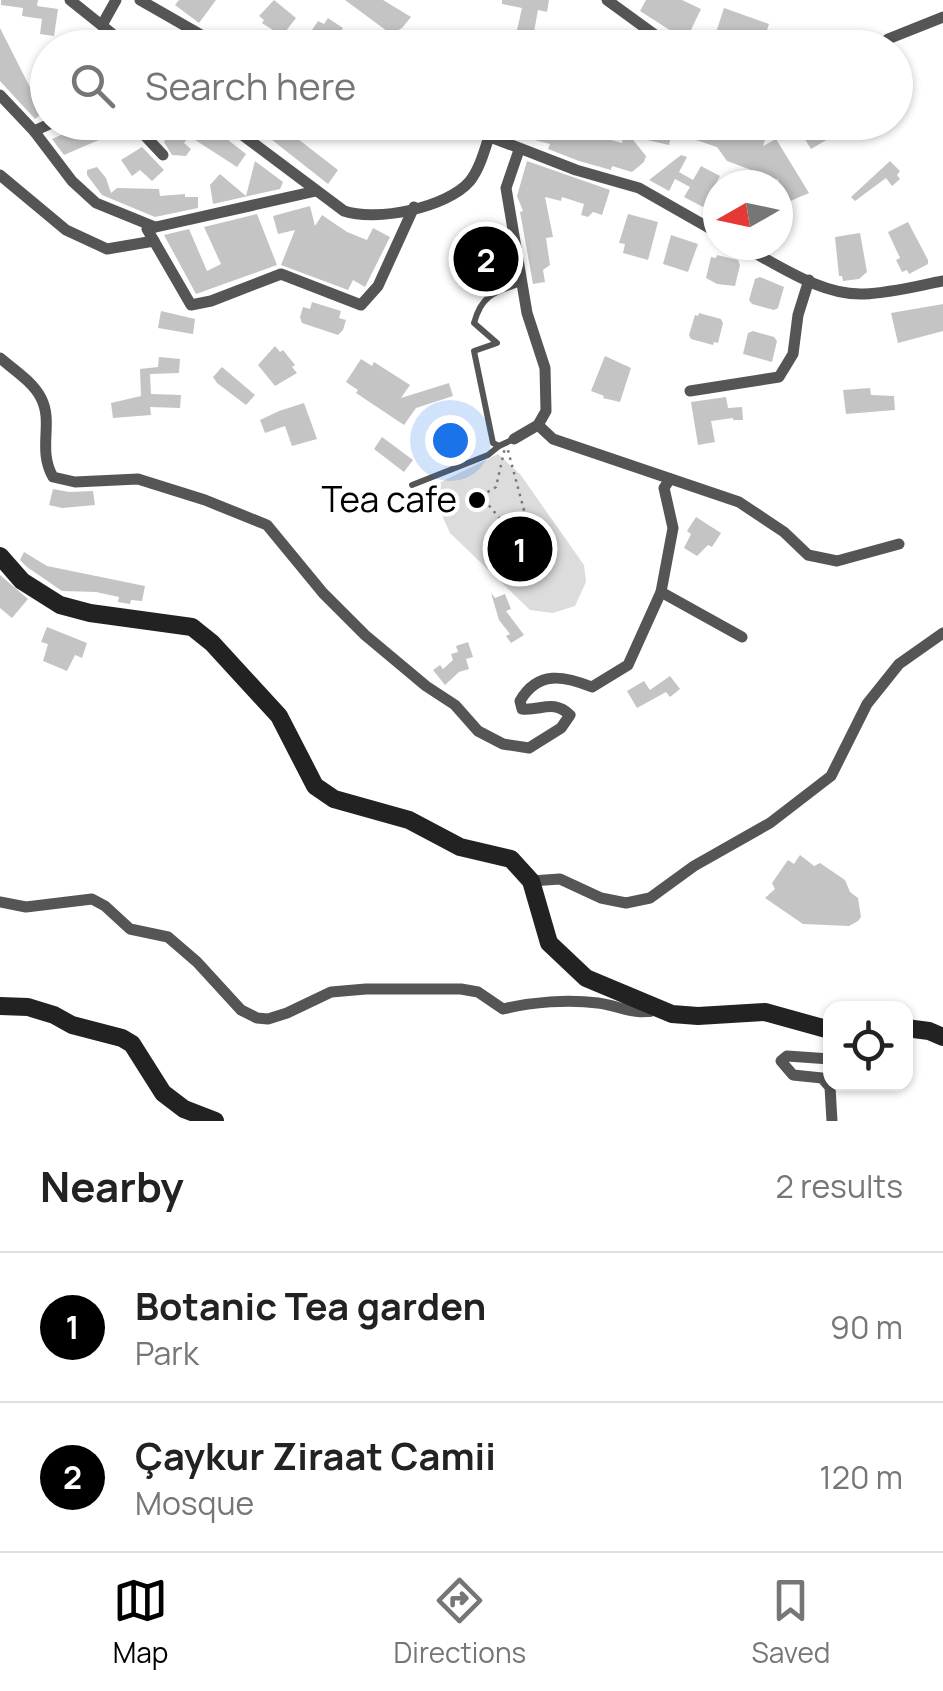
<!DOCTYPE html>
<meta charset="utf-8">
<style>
:root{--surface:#fff;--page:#f2f2f2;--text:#222;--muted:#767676;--line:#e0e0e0;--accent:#000}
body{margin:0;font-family:Manrope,sans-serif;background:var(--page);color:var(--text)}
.controls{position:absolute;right:30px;bottom:30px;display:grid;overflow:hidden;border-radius:20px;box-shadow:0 2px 8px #0004}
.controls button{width:90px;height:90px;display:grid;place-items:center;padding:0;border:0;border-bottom:2px solid var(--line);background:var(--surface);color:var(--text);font:50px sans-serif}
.compass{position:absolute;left:703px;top:170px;width:90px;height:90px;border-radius:50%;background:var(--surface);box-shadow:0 2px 8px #0004;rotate:261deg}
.you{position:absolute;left:450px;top:440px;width:35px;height:35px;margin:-25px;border:8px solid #fff;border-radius:50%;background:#1a73e8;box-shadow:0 0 0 15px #1a73e833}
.badge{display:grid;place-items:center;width:65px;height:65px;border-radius:50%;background:var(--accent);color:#fff;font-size:32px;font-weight:700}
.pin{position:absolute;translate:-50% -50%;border:5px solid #fff;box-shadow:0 2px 10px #0006}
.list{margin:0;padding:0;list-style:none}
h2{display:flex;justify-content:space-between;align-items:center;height:130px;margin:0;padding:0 40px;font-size:42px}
h2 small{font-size:32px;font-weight:400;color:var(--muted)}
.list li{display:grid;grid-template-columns:65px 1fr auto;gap:30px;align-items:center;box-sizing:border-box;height:150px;padding:0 40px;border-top:2px solid var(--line)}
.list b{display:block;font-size:38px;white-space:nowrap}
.list p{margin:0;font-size:32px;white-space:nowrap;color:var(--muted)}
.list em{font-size:32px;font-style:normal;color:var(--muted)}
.icon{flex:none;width:55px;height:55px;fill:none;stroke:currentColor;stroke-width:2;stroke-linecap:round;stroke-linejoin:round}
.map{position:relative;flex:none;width:943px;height:1121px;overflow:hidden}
.search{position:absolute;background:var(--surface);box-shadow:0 2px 8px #0004;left:30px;right:30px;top:30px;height:110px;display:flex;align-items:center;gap:25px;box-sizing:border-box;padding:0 35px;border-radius:55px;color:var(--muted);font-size:38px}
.sheet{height:430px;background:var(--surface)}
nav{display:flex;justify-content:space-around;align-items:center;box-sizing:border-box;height:140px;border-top:2px solid var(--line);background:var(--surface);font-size:28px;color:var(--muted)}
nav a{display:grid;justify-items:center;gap:5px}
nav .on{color:var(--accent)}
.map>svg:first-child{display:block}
</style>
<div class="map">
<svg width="943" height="1121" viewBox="0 0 943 1121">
<rect width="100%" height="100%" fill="#fff"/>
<!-- green -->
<polygon fill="#dcdcdc" points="498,454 520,474 584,565 586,582 575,606 553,613 530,610 450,533 435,500 441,482"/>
<!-- building -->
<g fill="#c4c4c4">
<polygon points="1,0 38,0 37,6 58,9 54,36 40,34 42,19 22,16 23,8 1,5"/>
<polygon points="179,0 216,0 199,23 175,5"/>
<polygon points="274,0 296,18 282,36 262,23 264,20 259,16"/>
<polygon points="345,0 383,0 411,17 402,28 391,34"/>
<polygon points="502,0 549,0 547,12 538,10 531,48 513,48 522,8 502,4"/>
<polygon points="646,0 682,0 701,9 690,32 694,34 690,43 640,11"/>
<polygon points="724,8 769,24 761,48 711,48"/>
<polygon points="328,18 343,28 330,48 311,48 304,42 318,21 324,24"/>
<polygon points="0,28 43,113 35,119 0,81"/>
<polygon points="100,122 119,122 122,130 64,155 52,139 81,126 83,130"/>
<polygon points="177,122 205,122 246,154 237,167 189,136 184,143 191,149 186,156 172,155 164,142"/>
<polygon points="264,122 276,122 338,170 328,184 262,132"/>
<polygon points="513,122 545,122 543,130 568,138 571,129 622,143 626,122 771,122 763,146 776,139 809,193 781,205 778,179 762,185 754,171 727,161 717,147 672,132 669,145 630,136 646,156 644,162 632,172 612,166 611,170 579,161 548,149 550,144 511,134"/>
<polygon points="800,122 828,122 835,135 811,149 796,125"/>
<polygon points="142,147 164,170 152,181 140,170 132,176 121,160"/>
<polygon points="681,155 687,157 679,172 693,180 701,166 720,176 703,207 684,197 690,187 675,179 669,191 649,180"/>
<polygon points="255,161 283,182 280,189 213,204 210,185 220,174 246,196"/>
<polygon points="527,161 610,190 602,215 593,212 588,217 581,215 584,204 562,197 561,201 545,197 553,237 546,238 550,265 543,270 545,282 533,284 520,212 523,211 517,196"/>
<polygon points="890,161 900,171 897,175 900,179 892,186 886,178 855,201 851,197"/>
<polygon points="97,167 106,178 111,193 117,188 159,189 160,196 185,194 185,197 198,197 198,208 155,217 102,195 87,175 87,170"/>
<polygon points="310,206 315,226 322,215 347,232 367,240 373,228 390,237 365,287 353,280 348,290 281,265 295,230 278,234 273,216"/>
<polygon points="257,214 277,265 196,294 164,235 189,229 207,271 221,264 204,227"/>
<polygon points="628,214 658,222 648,260 623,253 625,244 619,243"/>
<polygon points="908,222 928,260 928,264 909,274 907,270 902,272 896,260 900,258 888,232"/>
<polygon points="860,233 867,272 859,279 843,281 842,276 839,276 835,237"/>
<polygon points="671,235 698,244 688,272 663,264"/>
<polygon points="490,237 502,261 497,269 499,279 489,281 487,271 480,267 473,268 471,257 478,256 483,248 481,239"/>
<polygon points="717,255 738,260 740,265 735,286 717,284 706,278 711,257 716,258"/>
<polygon points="760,277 784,287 778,308 774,310 752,304 749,300 755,279"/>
<polygon points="312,302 341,311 339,318 346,320 343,330 338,335 302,323 300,317 303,307 310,309"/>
<polygon points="943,304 943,331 898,343 891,313"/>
<polygon points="161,311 195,319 193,334 158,328"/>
<polygon points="699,313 721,319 723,323 718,343 714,342 713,345 691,339 689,335 695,315 698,316"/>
<polygon points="753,331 774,337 777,341 772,362 743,354 748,333"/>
<polygon points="275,346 280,352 283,350 295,365 292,367 297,373 275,386 258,365"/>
<polygon points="605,356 631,368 620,402 603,398 604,396 591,391"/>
<polygon points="159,357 180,359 179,373 150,374 151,394 181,395 180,408 150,407 151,415 113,418 111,403 141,396 140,369 158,367"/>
<polygon points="361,359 372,366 374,362 410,385 401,398 449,383 453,396 416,408 404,425 356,393 358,390 346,382"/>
<polygon points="222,367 255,395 246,405 217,383 213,377"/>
<polygon points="870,388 871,395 894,396 895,410 846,414 843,390"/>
<polygon points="726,397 728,408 742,407 743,420 733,420 733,418 711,421 715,442 698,445 691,402"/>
<polygon points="304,403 317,439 292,446 285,426 265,433 260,420 279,411"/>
<polygon points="382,437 413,460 404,472 374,449"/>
<polygon points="53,489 69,492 93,491 95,505 62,508 49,505"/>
<polygon points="696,517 721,533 712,547 708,545 697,556 684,548 691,534 687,531"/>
<polygon points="24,552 47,566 145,586 142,601 131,600 130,604 118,602 119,597 96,592 62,591 27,567 20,560"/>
<polygon points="0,575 28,599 12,618 0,608"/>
<polygon points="491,593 495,598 505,594 511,609 506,611 524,635 511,643 506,636 510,634 499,620"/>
<polygon points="47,627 87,643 82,658 75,655 67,671 43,661 48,644 41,642"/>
<polygon points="468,642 473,657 466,659 469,669 459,672 445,685 433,670 440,665 443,669 453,660 451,654 458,652 456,646"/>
<polygon points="670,676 680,689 670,697 666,692 637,708 627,691 644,681 650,690"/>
<polygon points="800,855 814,866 820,863 845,880 850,892 858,898 861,917 858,921 849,926 803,924 765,898 775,889 772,883 788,860 794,864"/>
</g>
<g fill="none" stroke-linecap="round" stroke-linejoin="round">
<!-- path -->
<polygon stroke="#777" stroke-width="2.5" stroke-dasharray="2.5 5" stroke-linecap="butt" points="506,443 528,525 552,557 533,558 481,496 496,487"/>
<!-- lane -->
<g stroke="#555" stroke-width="6">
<path d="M514,439L499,446L493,443L474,351L497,343L474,323C482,294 495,292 521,283"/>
<polyline points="412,485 488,455 499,446"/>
</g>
<!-- street -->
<g stroke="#555" stroke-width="11">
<polyline points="70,0 130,48"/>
<polyline points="140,0 224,48"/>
<polyline points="607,0 673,48"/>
<polyline points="102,25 116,0"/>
<polyline points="882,48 888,39 943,17"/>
<polyline points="0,95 34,131 72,181 96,203 155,227"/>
<polyline points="132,122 163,155"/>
<path d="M225,122L344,211C376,222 447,208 470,181C482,166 487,140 494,122"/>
<polyline points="34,131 54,122"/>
<polyline points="488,136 576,170 639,188 718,233"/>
<polyline points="0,175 66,230 107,249 154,241"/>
<polyline points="316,191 147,229 191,305 211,301 281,274 361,305 378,286 414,207"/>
<path d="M740,245C777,264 821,296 864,294C891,293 917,286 943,281"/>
<path d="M0,358C13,369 33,382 41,398C54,423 37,449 53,477L75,482L138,479L205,500L267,525L323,593L365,635L426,686L455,705L478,731L503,744L529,748L561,728L570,715C553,699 541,711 522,709L520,701C538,670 564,676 592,687L628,665L661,592L673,528L664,488L670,479"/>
<polyline points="690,391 779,377 793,354 798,315 809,280"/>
<polyline points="538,425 553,439 739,502 784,532 808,555 837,561 899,544"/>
<polyline points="514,439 538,425 546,411 545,368 527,313 506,188 519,150"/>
<polyline points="661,592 742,637"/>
<polyline points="531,881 560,879 601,898 626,903 650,898 694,866 770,823 831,776 867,704 899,664 943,633"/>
<path d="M0,902L26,907L92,899L105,906L130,929L168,937L197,962L241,1010L257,1018L268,1019L287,1013L331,992L366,989H461L478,992L503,1009C532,1002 568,999 598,1003C621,1006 636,1017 659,1009"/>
<polyline points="830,1059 787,1056 781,1061 793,1075 822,1078 830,1087 832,1121"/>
</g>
<!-- secondary -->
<g stroke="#222" stroke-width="18">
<polyline points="0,556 22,581 60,605 90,613 192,627 212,643 279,716 315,786 334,799 409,820 460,847 511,859 531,881 549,943 586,978 672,1014 698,1016 765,1012 830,1030"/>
<polyline points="0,1006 28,1007 54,1015 72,1025 122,1038 132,1044 163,1093 184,1109 215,1121"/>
<polyline points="906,1028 929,1031 943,1037"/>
</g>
</g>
<!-- markers -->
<circle fill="#000" stroke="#fff" stroke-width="4" cx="477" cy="500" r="10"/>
<g text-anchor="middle" stroke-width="8" stroke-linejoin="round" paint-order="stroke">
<!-- poi labels -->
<g font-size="35" fill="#000" stroke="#fff" text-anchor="end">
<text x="457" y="512">Tea cafe</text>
</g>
</g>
</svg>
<div class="controls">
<button><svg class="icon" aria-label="locate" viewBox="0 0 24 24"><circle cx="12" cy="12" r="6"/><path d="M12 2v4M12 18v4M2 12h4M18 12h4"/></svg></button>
</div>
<svg class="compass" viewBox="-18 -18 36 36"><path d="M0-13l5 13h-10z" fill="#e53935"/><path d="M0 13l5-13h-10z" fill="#767676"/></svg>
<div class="you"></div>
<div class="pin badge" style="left:520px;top:549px">1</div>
<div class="pin badge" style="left:486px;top:259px">2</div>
<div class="search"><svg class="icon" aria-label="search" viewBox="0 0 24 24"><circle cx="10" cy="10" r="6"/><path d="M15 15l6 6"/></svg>Search here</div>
</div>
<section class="sheet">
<h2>Nearby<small>2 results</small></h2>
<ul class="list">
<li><span class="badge">1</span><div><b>Botanic Tea garden</b><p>Park</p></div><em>90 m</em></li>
<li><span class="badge">2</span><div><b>Çaykur Ziraat Camii</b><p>Mosque</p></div><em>120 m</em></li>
</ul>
</section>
<nav>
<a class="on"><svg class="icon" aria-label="map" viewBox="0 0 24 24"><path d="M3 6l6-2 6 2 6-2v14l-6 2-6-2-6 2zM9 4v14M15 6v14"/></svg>Map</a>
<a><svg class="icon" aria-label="directions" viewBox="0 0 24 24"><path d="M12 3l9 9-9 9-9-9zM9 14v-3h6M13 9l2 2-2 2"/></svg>Directions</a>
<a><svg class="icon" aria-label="saved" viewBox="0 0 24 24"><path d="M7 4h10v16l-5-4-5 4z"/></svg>Saved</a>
</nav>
